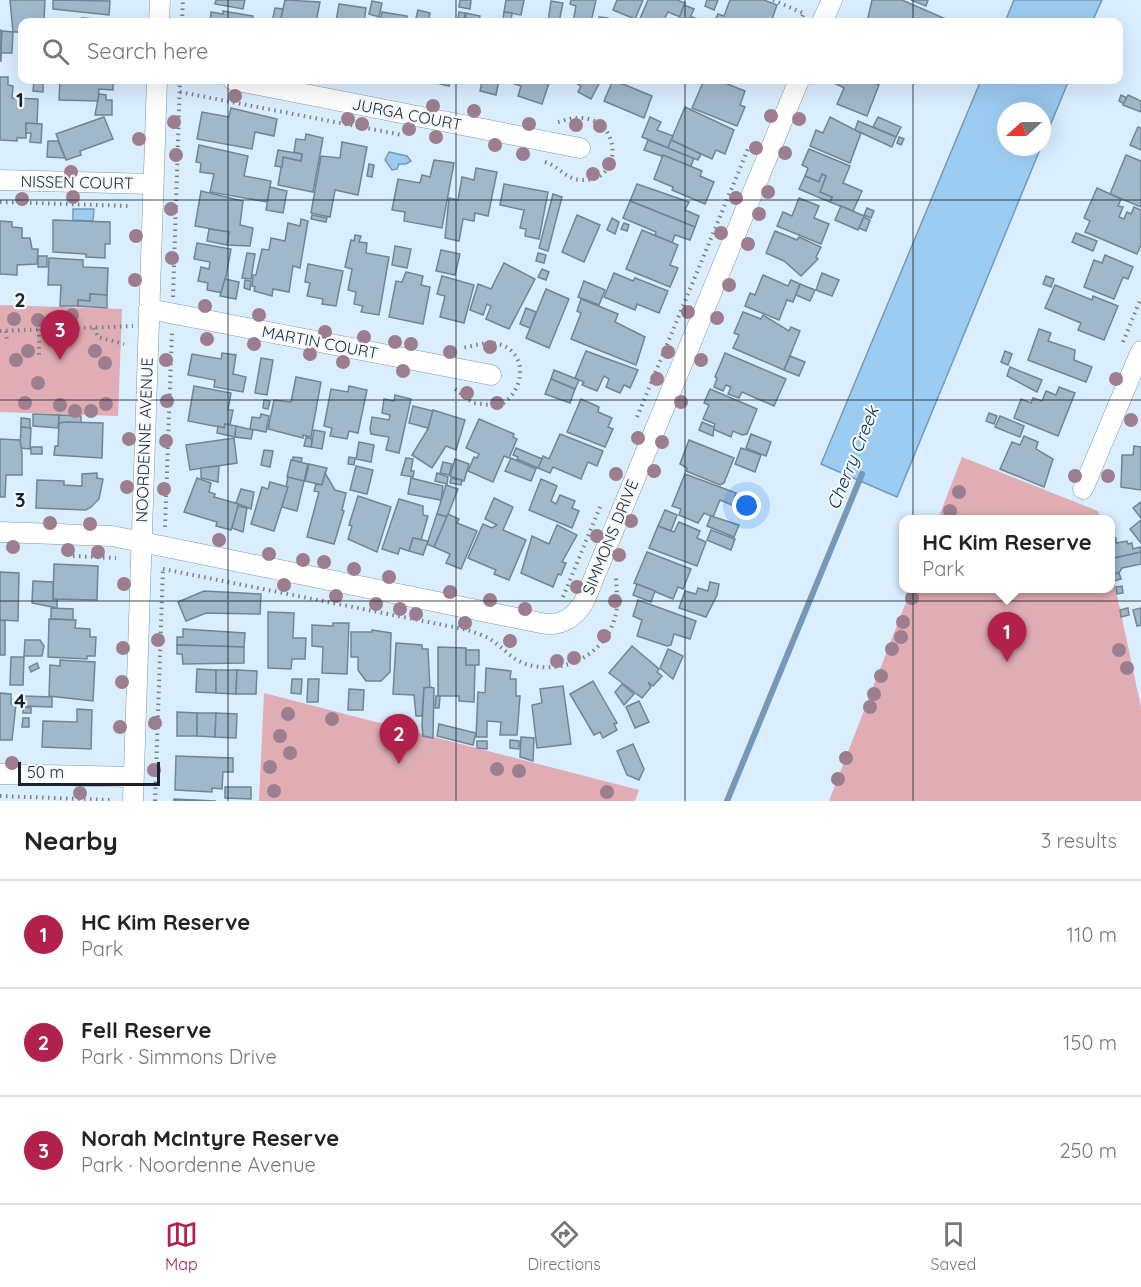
<!DOCTYPE html>
<meta charset="utf-8">
<style>
:root{--surface:#fff;--page:#f6f6f6;--text:#222;--muted:#767676;--line:#e0e0e0;--accent:#b2204c}
body{margin:0;font-family:Quicksand,sans-serif;background:var(--page);color:var(--text)}
.compass{position:absolute;left:997px;top:102px;width:54px;height:54px;border-radius:50%;background:var(--surface);box-shadow:0 6px 24px #0002;rotate:249deg}
.scale{position:absolute;left:18px;bottom:15px;width:142px;box-sizing:border-box;padding-left:6px;border:3px solid #19222a;border-top:0;font-size:16px;line-height:21px;white-space:nowrap;color:#19222a;-webkit-text-stroke:4px #f4f9fd;paint-order:stroke}
.you{position:absolute;left:747px;top:506px;width:21px;height:21px;margin:-15px;border:4px solid #fff;border-radius:50%;background:#1a73e8;box-shadow:0 0 0 9px #1a73e833}
.badge{display:grid;place-items:center;width:39px;height:39px;border-radius:50%;background:var(--accent);color:#fff;font-size:20px;font-weight:700}
.pin{position:absolute;translate:-50% -50px;filter:drop-shadow(0 2px 3px #0008)}
.pin::after{content:'';position:absolute;top:32px;width:21px;height:18px;background:inherit;clip-path:polygon(0 0,100% 0,50% 100%)}
.popup{position:absolute;left:899px;top:515px;width:216px;height:78px;box-sizing:border-box;display:grid;place-content:center;border-radius:12px;background:var(--surface);filter:drop-shadow(0 2px 4px #0005);font-size:20px;white-space:nowrap;color:var(--muted)}
.popup b{font-size:22px;color:var(--text)}
.popup::after{content:'';position:absolute;left:50%;top:100%;margin-left:-12px;border:12px solid transparent;border-top-color:var(--surface)}
.list{margin:0;padding:0;list-style:none}
h2{display:flex;justify-content:space-between;align-items:center;height:78px;margin:0;padding:0 24px;font-size:26px}
h2 small{font-size:20px;font-weight:400;color:var(--muted)}
.list li{display:grid;grid-template-columns:39px 1fr auto;gap:18px;align-items:center;box-sizing:border-box;height:108px;padding:0 24px;border-top:2px solid var(--line)}
.list b{display:block;font-size:22px;white-space:nowrap}
.list p{margin:0;font-size:20px;white-space:nowrap;color:var(--muted)}
.list em{font-size:20px;font-style:normal;color:var(--muted)}
.icon{flex:none;width:33px;height:33px;fill:none;stroke:currentColor;stroke-width:2;stroke-linecap:round;stroke-linejoin:round}
.map{position:relative;flex:none;width:1141px;height:801px;overflow:hidden}
.search{position:absolute;background:var(--surface);box-shadow:0 6px 24px #0002;left:18px;right:18px;top:18px;height:66px;display:flex;align-items:center;gap:15px;box-sizing:border-box;padding:0 21px;border-radius:12px;color:var(--muted);font-size:22px}
.sheet{height:402px;background:var(--surface)}
nav{display:flex;justify-content:space-around;align-items:center;box-sizing:border-box;height:84px;border-top:2px solid var(--line);background:var(--surface);font-size:16px;color:var(--muted)}
nav a{display:grid;justify-items:center;gap:3px}
nav .on{color:var(--accent)}
.map>svg:first-child{display:block}
</style>
<div class="map">
<svg width="1141" height="801" viewBox="0 0 1141 801">
<rect width="100%" height="100%" fill="#daeefe"/>
<!-- green -->
<g fill="#e0adb4">
<polygon points="0,305 122,309 118,416 0,412"/>
<polygon points="962,457 1098,511 1100,519 938,519"/>
<polygon points="1111,567 1141,707 1141,801 829,801 911,589 1110,588"/>
<polygon points="264,693 639,790 635,801 259,801"/>
</g>
<!-- water -->
<g fill="#9dccf2" stroke="#7599b6" stroke-width="1.5">
<polygon points="1014,0 1102,0 1092,22 1005,22"/>
<polygon points="981,80 1069,80 1042,145 1042,111 1006,111 1006,147 1041,147 897,497 821,464"/>
<polygon points="389,152 407,156 411,161 406,164 399,164 397,169 392,170 385,160"/>
<polygon points="73,209 94,209 93,221 73,220"/>
</g>
<g fill="none" stroke-linecap="round" stroke-linejoin="round">
<!-- stream -->
<polyline stroke="#7599b6" stroke-width="6" points="727,801 862,474"/>
</g>
<!-- building -->
<g fill="#a1b8cb" stroke="#6f8597" stroke-width="1.5">
<polygon points="10,0 45,0 44,20 22,22 22,32 13,32"/>
<polygon points="53,0 110,1 109,15 53,9"/>
<polygon points="216,0 245,0 243,9 215,4"/>
<polygon points="285,0 320,2 316,22 280,22"/>
<polygon points="460,0 471,0 470,9 459,7"/>
<polygon points="506,0 524,0 521,15 504,12"/>
<polygon points="571,0 596,0 591,22 573,22 576,6 570,4"/>
<polygon points="617,0 643,0 635,19 613,10"/>
<polygon points="648,0 677,0 685,3 680,17 668,12 663,22 642,22 639,21"/>
<polygon points="707,0 718,0 714,10 705,6"/>
<polygon points="730,0 764,0 777,5 771,22 714,22 718,14 724,16"/>
<polygon points="872,0 902,0 946,19 944,22 867,22"/>
<polygon points="911,0 928,0 926,6"/>
<polygon points="372,1 382,3 379,17 369,14"/>
<polygon points="551,1 563,3 559,22 548,21"/>
<polygon points="339,4 366,8 364,22 336,22"/>
<polygon points="684,5 694,9 688,22 678,21"/>
<polygon points="275,8 283,9 280,22 272,22"/>
<polygon points="418,10 430,13 428,22 415,22"/>
<polygon points="223,11 253,16 252,22 210,22 211,12 223,14"/>
<polygon points="382,12 407,16 406,22 380,22"/>
<polygon points="459,12 465,13 464,20 458,19"/>
<polygon points="504,12 512,13 511,20 503,19"/>
<polygon points="466,13 480,16 479,22 465,22"/>
<polygon points="599,17 608,18 608,22 599,22"/>
<polygon points="692,17 706,22 689,22"/>
<polygon points="82,18 109,20 109,22 52,22 82,22"/>
<polygon points="0,30 2,31 1,61 0,61"/>
<polygon points="2,31 13,32 12,53 1,53"/>
<polygon points="0,77 8,77 8,85 13,86 12,98 38,99 37,124 26,123 26,138 17,138 17,141 0,140"/>
<polygon points="34,80 43,80 43,92 33,91"/>
<polygon points="60,80 113,80 113,90 99,89 98,101 59,100"/>
<polygon points="424,80 450,80 449,86"/>
<polygon points="470,80 499,80 496,95 480,91 482,82"/>
<polygon points="514,80 550,80 542,104 518,96 521,86 512,83"/>
<polygon points="574,80 601,80 591,99 578,92 581,86 573,81"/>
<polygon points="613,80 652,96 644,118 604,101"/>
<polygon points="704,80 717,80 745,91 740,105 745,107 737,126 692,108"/>
<polygon points="838,80 867,80 879,85 867,116 837,104 844,88 836,84"/>
<polygon points="99,94 106,95 106,100 112,100 112,115 95,115"/>
<polygon points="1121,95 1127,98 1124,104 1119,101"/>
<polygon points="1128,95 1141,101 1141,112 1123,105"/>
<polygon points="685,107 734,130 725,154 716,150 712,159 671,140"/>
<polygon points="231,108 277,119 274,136 255,132 252,149 197,139 202,112 229,117"/>
<polygon points="104,117 113,139 80,151 81,155 66,160 56,134"/>
<polygon points="650,117 661,122 657,130 673,136 668,148 642,137"/>
<polygon points="830,117 861,133 850,163 810,146 816,130 823,133"/>
<polygon points="878,117 901,127 896,137 873,127"/>
<polygon points="858,121 896,137 892,147 855,130"/>
<polygon points="26,123 42,124 41,143 30,142 31,133 26,133"/>
<polygon points="1138,127 1141,128 1141,150 1130,145"/>
<polygon points="306,134 323,138 313,192 278,185 283,157 301,161 302,154 294,152 296,139 305,140"/>
<polygon points="899,137 904,139 901,145 897,143"/>
<polygon points="648,140 694,158 691,166 644,150"/>
<polygon points="671,140 701,154 698,160 668,148"/>
<polygon points="48,141 58,141 65,158 47,157"/>
<polygon points="342,142 367,147 358,195 335,190 330,217 311,213 321,156 340,158"/>
<polygon points="199,145 248,156 244,176 271,181 267,202 210,192 214,174 200,172 201,163 196,162"/>
<polygon points="809,149 850,166 843,183 862,191 853,211 830,202 832,197 820,192 826,176 822,174 819,182 805,176 808,168 802,165"/>
<polygon points="278,150 302,154 301,161 283,157 282,167 275,166"/>
<polygon points="663,155 702,171 700,176 714,182 705,204 672,190 673,187 654,179"/>
<polygon points="1126,155 1141,161 1141,207 1110,194"/>
<polygon points="434,160 454,163 442,228 404,221 405,212 392,210 398,179 420,183 422,175 430,177"/>
<polygon points="369,164 374,165 372,177 367,176"/>
<polygon points="476,168 497,172 488,216 475,213 474,221 463,219 459,241 445,238 449,198 458,200 462,177 474,180"/>
<polygon points="822,174 826,176 820,192 832,197 830,202 799,189 805,176 819,182"/>
<polygon points="504,184 548,192 539,239 525,236 526,229 520,228 524,210 500,205"/>
<polygon points="637,184 689,202 685,210 699,216 695,227 630,201"/>
<polygon points="270,187 287,191 283,213 266,210"/>
<polygon points="1097,188 1121,199 1118,206 1123,207 1119,217 1124,219 1127,212 1131,214 1134,207 1141,210 1141,245 1137,254 1085,232 1090,221 1084,218"/>
<polygon points="201,191 243,201 240,225 253,228 250,246 227,245 229,232 195,226"/>
<polygon points="553,194 562,197 548,251 539,248"/>
<polygon points="799,198 819,206 814,218 829,224 821,244 777,226 783,212 792,216"/>
<polygon points="630,201 695,227 690,240 675,235 672,243 655,236 656,232 623,218"/>
<polygon points="841,206 864,216 858,230 835,220"/>
<polygon points="867,208 874,211 871,218 864,215"/>
<polygon points="312,215 327,218 326,222 311,219"/>
<polygon points="577,215 600,225 584,262 562,252"/>
<polygon points="864,217 870,220 866,231 859,228"/>
<polygon points="612,218 619,222 615,234 607,230"/>
<polygon points="301,219 308,221 300,268 293,266 289,292 273,289 272,296 254,291 255,287 252,286 253,275 256,275 262,249 269,250 271,238 285,241 288,223 300,226"/>
<polygon points="53,220 110,222 110,244 105,244 105,258 86,257 86,254 53,252"/>
<polygon points="0,221 12,222 12,227 22,228 22,238 30,238 32,249 38,249 37,264 17,265 17,275 0,274"/>
<polygon points="624,223 629,225 627,231 621,229"/>
<polygon points="209,229 229,232 227,245 207,241"/>
<polygon points="642,230 678,245 670,265 678,268 670,287 626,269"/>
<polygon points="775,231 797,240 799,237 821,247 816,257 818,259 801,276 784,261 766,253"/>
<polygon points="1076,233 1097,241 1093,251 1072,242"/>
<polygon points="355,235 361,236 359,242 367,243 366,253 389,257 379,315 361,312 363,306 354,304 356,292 348,290 352,269 345,267 351,240 354,241"/>
<polygon points="197,243 231,249 223,293 207,290 208,283 198,281 201,267 209,269 210,262 194,259"/>
<polygon points="395,246 411,249 407,268 392,265"/>
<polygon points="441,250 460,254 455,275 436,271"/>
<polygon points="247,253 255,254 251,279 242,278"/>
<polygon points="538,253 546,255 544,263 536,261"/>
<polygon points="1105,255 1133,267 1128,279 1123,277 1114,299 1084,287 1094,260 1102,263"/>
<rect x="38" y="256" width="9" height="11"/>
<polygon points="49,258 83,260 83,267 108,268 107,295 90,294 90,301 78,300 78,306 60,306 61,285 48,285"/>
<polygon points="504,263 535,279 509,329 486,319 491,306 487,304 483,315 470,310 478,284 491,289"/>
<polygon points="308,264 343,271 336,306 322,304 323,299 307,296 310,283 305,282"/>
<polygon points="542,269 549,272 546,280 538,277"/>
<polygon points="406,272 423,276 421,285 430,287 423,324 389,317 396,281 402,282"/>
<polygon points="614,273 633,281 635,278 668,291 659,313 637,304 635,310 604,297"/>
<polygon points="822,273 839,280 832,296 816,290"/>
<polygon points="763,275 788,286 791,280 800,284 793,302 787,300 779,320 745,306 750,293 755,295"/>
<polygon points="442,276 474,285 464,323 440,317 445,296 437,294"/>
<polygon points="1046,276 1054,279 1051,287 1043,284"/>
<polygon points="225,279 239,282 236,299 220,296"/>
<polygon points="245,280 251,281 250,290 244,288"/>
<polygon points="584,281 605,290 599,305 578,297"/>
<polygon points="800,284 815,290 810,301 796,295"/>
<polygon points="1055,285 1092,300 1093,296 1118,306 1104,340 1078,330 1081,323 1045,308"/>
<polygon points="546,289 569,299 549,348 526,338"/>
<polygon points="90,294 107,295 107,308 78,306 78,300 90,301"/>
<polygon points="581,299 618,314 615,322 645,337 636,365 571,339 581,313 577,311"/>
<polygon points="526,308 536,312 530,328 520,324"/>
<polygon points="743,312 761,319 763,315 789,331 791,327 800,331 784,370 733,348 739,335 734,333"/>
<polygon points="1039,329 1051,333 1048,341 1075,350 1074,360 1092,367 1086,382 1028,360"/>
<polygon points="586,351 638,370 630,388 624,385 620,393 606,387 609,379 604,376 597,391 582,385 584,382 575,378"/>
<polygon points="1005,351 1012,354 1008,365 1001,362"/>
<polygon points="222,353 236,355 233,374 246,377 243,392 214,387 215,380 188,375 192,354 221,359"/>
<polygon points="725,353 786,379 774,406 742,392 739,398 728,394 731,387 726,385 723,391 714,387 717,378 715,377"/>
<polygon points="790,356 805,362 799,376 784,370"/>
<polygon points="261,358 273,360 267,395 255,393"/>
<polygon points="1010,367 1042,380 1037,392 1007,376"/>
<polygon points="554,370 579,380 575,389 551,379"/>
<polygon points="296,377 321,382 311,437 303,435 303,438 268,429 274,400 291,402"/>
<polygon points="551,379 575,389 570,403 545,394"/>
<polygon points="194,386 231,393 228,410 233,410 230,425 225,424 224,428 188,421"/>
<polygon points="349,386 367,390 358,433 349,431 347,439 330,436 332,428 324,426 331,389 348,392"/>
<polygon points="1059,387 1075,393 1058,436 1014,418 1021,399 1031,403 1033,398 1042,401 1046,391 1056,395"/>
<polygon points="710,389 757,409 747,434 742,435 733,431 731,437 713,429 715,424 703,419 709,405 704,403"/>
<polygon points="395,395 411,399 399,453 386,450 389,437 371,434 370,429 372,417 389,420 390,415 382,413 384,399 394,401"/>
<polygon points="581,399 599,407 598,412 612,418 608,427 613,429 605,447 567,432"/>
<polygon points="264,400 270,401 268,409 263,408"/>
<polygon points="413,406 433,411 428,428 409,423"/>
<polygon points="433,410 465,420 456,450 446,446 432,468 412,455 428,429"/>
<polygon points="989,413 997,416 994,424 986,421"/>
<polygon points="33,414 59,415 58,428 33,426"/>
<polygon points="261,414 269,416 266,432 250,429 252,417 260,418"/>
<polygon points="59,415 81,416 81,423 59,423"/>
<polygon points="1000,416 1024,426 1020,437 995,427"/>
<polygon points="21,418 30,419 30,428 21,427"/>
<polygon points="479,419 514,434 513,437 517,439 509,458 504,456 493,482 468,471 474,457 477,458 479,454 466,448"/>
<polygon points="66,422 103,423 102,458 54,455 55,446 58,446 59,423"/>
<polygon points="702,422 714,427 713,436 699,430"/>
<polygon points="225,424 236,426 235,437 217,433 218,426 224,428"/>
<polygon points="236,426 253,430 251,439 235,437"/>
<polygon points="21,427 31,428 30,449 20,448"/>
<polygon points="314,430 325,432 322,449 311,447"/>
<polygon points="560,434 603,451 597,466 588,462 581,479 553,467 550,473 538,468 543,456 549,459"/>
<polygon points="751,434 771,442 766,456 746,448"/>
<polygon points="1024,436 1038,442 1036,449 1053,459 1044,487 1000,469 1012,442 1020,445"/>
<polygon points="306,437 312,439 311,447 304,446"/>
<polygon points="234,438 237,463 190,470 186,445"/>
<polygon points="0,439 20,440 22,453 22,475 6,475 5,497 0,497"/>
<polygon points="689,440 734,458 724,483 720,485 686,471 687,468 680,464"/>
<polygon points="359,442 374,445 371,462 356,459"/>
<polygon points="1134,446 1141,447 1141,490 1121,487 1122,455 1133,455"/>
<rect x="31" y="447" width="11" height="7"/>
<polygon points="516,448 542,459 538,468 517,459 518,457 513,455"/>
<polygon points="741,448 761,455 755,472 735,464"/>
<polygon points="264,450 273,451 270,467 261,465"/>
<polygon points="293,457 302,458 301,463 292,461"/>
<polygon points="349,457 355,458 354,465 348,464"/>
<polygon points="406,458 413,459 411,471 414,471 413,477 401,475"/>
<polygon points="511,458 536,469 531,481 505,471"/>
<polygon points="455,459 469,464 464,481 450,476"/>
<polygon points="291,460 308,464 304,481 287,477"/>
<polygon points="443,462 452,464 449,475 440,473"/>
<polygon points="309,464 327,468 322,485 305,481"/>
<polygon points="219,466 218,482 201,478 201,468"/>
<polygon points="356,466 373,470 367,494 350,490"/>
<polygon points="97,473 97,478 103,479 99,499 91,507 86,510 36,508 37,480 64,481 64,485 82,486 82,474"/>
<polygon points="325,473 335,490 346,493 342,510 344,511 334,544 307,537 319,492 314,491 316,484 322,485"/>
<polygon points="437,473 448,477 447,484 435,481"/>
<polygon points="685,474 736,493 732,505 720,500 713,517 704,513 698,523 679,515 681,509 672,506"/>
<polygon points="288,477 304,481 297,511 282,507"/>
<polygon points="197,478 211,483 209,492 215,494 214,497 239,504 231,530 216,526 217,522 184,512"/>
<polygon points="411,478 443,486 441,500 408,494"/>
<polygon points="451,478 462,480 461,485 450,483"/>
<polygon points="541,479 557,486 551,501 556,504 560,495 575,501 572,508 579,511 572,528 529,510"/>
<polygon points="270,482 288,487 274,531 251,524 262,487 268,489"/>
<polygon points="446,485 458,489 447,517 437,514"/>
<polygon points="241,489 254,492 251,509 236,503"/>
<polygon points="358,496 391,507 377,552 348,539 352,526 349,525"/>
<polygon points="494,498 513,507 503,530 526,540 509,580 494,574 496,570 468,558 483,524 492,528 497,525 485,519"/>
<polygon points="399,499 423,506 423,515 428,516 421,540 413,538 409,551 400,548 398,554 382,549"/>
<polygon points="1141,502 1141,518 1133,508"/>
<polygon points="238,506 247,508 243,532 232,528"/>
<polygon points="665,510 677,515 671,531 658,526"/>
<polygon points="437,514 447,517 434,547 427,544"/>
<polygon points="448,514 459,519 457,523 477,531 461,569 446,563 450,554 434,547"/>
<polygon points="711,516 739,525 734,537 707,526"/>
<polygon points="1141,520 1141,543 1130,529"/>
<polygon points="679,522 700,531 697,538 706,542 697,566 649,548 658,526 674,532"/>
<polygon points="557,525 577,535 562,562 566,563 561,575 558,574 553,587 521,573 532,536 549,544"/>
<polygon points="711,530 735,539 731,550 707,540"/>
<polygon points="413,538 428,541 423,555 409,551"/>
<polygon points="1116,538 1116,543 1127,541 1128,544 1132,543 1133,549 1140,547 1141,552 1110,559 1110,540"/>
<polygon points="647,552 691,569 683,589 678,587 673,599 634,583"/>
<polygon points="1141,552 1141,564 1122,568 1119,573 1112,574 1110,559"/>
<polygon points="54,564 98,566 97,600 53,599"/>
<polygon points="0,572 19,573 18,621 0,620"/>
<polygon points="1119,573 1121,579 1114,581 1112,574"/>
<polygon points="33,581 53,582 53,599 57,599 57,608 32,603"/>
<polygon points="710,582 719,584 717,595 706,617 679,608 685,591 696,594 698,588 708,591"/>
<polygon points="637,584 655,591 651,602 633,595"/>
<polygon points="1122,586 1123,593 1117,594 1116,587"/>
<polygon points="204,591 261,594 260,614 206,613 186,621 178,602"/>
<polygon points="638,600 696,621 690,639 674,634 671,645 667,646 637,636 642,620 633,616"/>
<polygon points="51,608 73,609 73,620 51,619"/>
<polygon points="1128,608 1129,615 1121,617 1120,610"/>
<polygon points="1141,608 1141,625 1137,626 1133,610"/>
<polygon points="268,612 294,613 293,638 306,638 305,659 292,659 291,669 268,668"/>
<polygon points="49,619 76,620 75,628 90,629 90,637 96,637 95,656 87,656 87,659 48,657"/>
<polygon points="0,620 5,621 5,655 0,655"/>
<polygon points="333,623 349,623 347,674 322,673 323,647 312,646 312,625 333,626"/>
<polygon points="183,629 245,633 244,647 177,645 177,637 183,637"/>
<polygon points="372,630 391,633 390,672 381,681 366,681 358,670 358,657 351,657 351,632 372,632"/>
<polygon points="25,640 40,640 44,646 42,656 24,656"/>
<polygon points="396,643 422,645 422,649 428,649 430,689 424,688 422,716 416,716 414,695 393,694"/>
<polygon points="177,645 244,647 244,663 183,664 182,654 177,654"/>
<polygon points="632,646 659,669 657,672 662,676 653,686 648,682 651,687 642,698 609,673"/>
<polygon points="438,647 466,648 466,665 475,665 474,702 459,701 459,696 438,696"/>
<polygon points="668,649 683,656 673,679 660,668"/>
<rect x="466" y="650" width="13" height="15"/>
<polygon points="11,657 24,657 23,685 10,685"/>
<polygon points="60,660 95,662 93,701 49,696 50,665 60,666"/>
<polygon points="37,663 39,668 31,672 29,667"/>
<polygon points="486,668 511,671 510,679 516,679 516,696 520,696 517,735 500,735 501,722 487,721 487,737 476,737 478,692 485,693"/>
<polygon points="197,669 216,670 216,693 196,692"/>
<polygon points="216,670 237,670 236,694 216,693"/>
<polygon points="237,670 257,671 256,694 236,694"/>
<polygon points="292,679 302,679 301,694 291,693"/>
<polygon points="308,679 319,679 318,702 307,702"/>
<polygon points="593,681 617,723 614,724 617,730 603,738 600,732 594,735 570,694"/>
<polygon points="622,684 634,694 624,705 615,692"/>
<polygon points="563,686 571,744 537,748 532,705 542,703 540,689"/>
<polygon points="430,687 434,688 433,738 423,736 422,725 424,688"/>
<polygon points="349,689 364,690 363,710 348,710"/>
<polygon points="0,693 11,694 11,704 16,704 12,740 0,740"/>
<polygon points="23,696 52,697 52,707 22,706"/>
<polygon points="436,696 440,696 439,708 435,708"/>
<polygon points="639,701 649,722 635,728 626,707"/>
<polygon points="23,707 31,708 31,713 23,713"/>
<polygon points="77,709 92,710 91,749 42,747 43,721 77,722"/>
<polygon points="177,712 197,713 197,736 177,736"/>
<polygon points="197,713 216,713 215,737 197,736"/>
<polygon points="216,713 237,714 236,738 215,737"/>
<polygon points="23,718 29,718 29,727 22,727"/>
<polygon points="439,724 476,733 473,745 437,736"/>
<polygon points="521,737 534,738 533,761 520,757"/>
<polygon points="510,740 519,741 519,749 510,748"/>
<polygon points="477,741 487,741 487,749 477,748"/>
<polygon points="633,744 644,769 639,780 627,775 617,751"/>
<polygon points="176,756 233,758 233,772 223,772 222,789 212,788 212,792 175,790"/>
<polygon points="225,787 251,787 251,799 225,798"/>
<polygon points="174,799 216,801 174,801"/>
</g>
<g fill="none" stroke-linecap="round" stroke-linejoin="round">
<defs>
<g id="street">
<polyline points="159,22 160,0"/>
<polyline points="822,22 832,0"/>
<polyline points="233,80 580,148"/>
<polyline points="0,180 153,184"/>
<polyline points="149,309 491,375"/>
<polyline points="1083,489 1141,351"/>
<path d="M0,532L112,536L541,623C560,627 573,619 584,602L799,80"/>
<polyline points="0,774 133,777"/>
<polyline points="133,801 157,80"/>
</g>
</defs>
<!-- street casing -->
<use href="#street" stroke="#8096a9" stroke-width="21"/>
<!-- path -->
<g stroke="#73818d" stroke-width="4" stroke-dasharray="1.5 4.5" stroke-linecap="butt">
<polyline points="773,0 803,13"/>
<polyline points="182,22 183,0"/>
<polyline points="800,22 803,15"/>
<polyline points="180,92 402,135"/>
<path d="M545,162C559,166 565,179 581,180C624,183 622,119 581,118C572,117 563,121 554,123"/>
<polyline points="0,202 130,206"/>
<polyline points="173,297 180,80"/>
<polyline points="94,328 98,337 124,344"/>
<polyline points="39,329 39,359"/>
<polyline points="0,331 133,326"/>
<polyline points="6,331 7,343"/>
<polyline points="1123,342 1141,298"/>
<path d="M455,389L473,403L499,406C528,390 528,347 493,343C482,342 471,347 460,348"/>
<polyline points="637,417 748,149"/>
<polyline points="165,527 172,331"/>
<polyline points="73,556 116,558"/>
<path d="M163,569L468,630C476,633 486,636 493,641C503,648 511,658 523,663C560,677 605,656 615,617C619,605 616,589 616,576"/>
<polyline points="563,597 600,507"/>
<polyline points="0,796 110,800"/>
<polyline points="155,801 163,568"/>
</g>
<!-- street -->
<use href="#street" stroke="#fff" stroke-width="20"/>
</g>
<!-- trees -->
<g fill="#9c7e8e">
<circle cx="235" cy="96" r="7"/>
<circle cx="433" cy="106" r="7"/>
<circle cx="474" cy="111" r="7"/>
<circle cx="771" cy="116" r="7"/>
<circle cx="348" cy="119" r="7"/>
<circle cx="799" cy="119" r="7"/>
<circle cx="174" cy="122" r="7"/>
<circle cx="362" cy="124" r="7"/>
<circle cx="529" cy="124" r="7"/>
<circle cx="576" cy="125" r="7"/>
<circle cx="600" cy="126" r="7"/>
<circle cx="409" cy="129" r="7"/>
<circle cx="436" cy="137" r="7"/>
<circle cx="139" cy="139" r="7"/>
<circle cx="495" cy="145" r="7"/>
<circle cx="756" cy="148" r="7"/>
<circle cx="785" cy="153" r="7"/>
<circle cx="523" cy="154" r="7"/>
<circle cx="176" cy="155" r="7"/>
<circle cx="609" cy="164" r="7"/>
<circle cx="71" cy="172" r="7"/>
<circle cx="593" cy="174" r="7"/>
<circle cx="768" cy="192" r="7"/>
<circle cx="73" cy="197" r="7"/>
<circle cx="736" cy="198" r="7"/>
<circle cx="22" cy="199" r="7"/>
<circle cx="171" cy="209" r="7"/>
<circle cx="759" cy="214" r="7"/>
<circle cx="721" cy="233" r="7"/>
<circle cx="136" cy="236" r="7"/>
<circle cx="748" cy="244" r="7"/>
<circle cx="172" cy="258" r="7"/>
<circle cx="135" cy="280" r="7"/>
<circle cx="729" cy="285" r="7"/>
<circle cx="205" cy="306" r="7"/>
<circle cx="688" cy="312" r="7"/>
<circle cx="72" cy="315" r="7"/>
<circle cx="259" cy="315" r="7"/>
<circle cx="717" cy="318" r="7"/>
<circle cx="14" cy="319" r="7"/>
<circle cx="56" cy="319" r="7"/>
<circle cx="38" cy="320" r="7"/>
<circle cx="325" cy="332" r="7"/>
<circle cx="364" cy="337" r="7"/>
<circle cx="207" cy="339" r="7"/>
<circle cx="395" cy="342" r="7"/>
<circle cx="254" cy="344" r="7"/>
<circle cx="411" cy="344" r="7"/>
<circle cx="490" cy="347" r="7"/>
<circle cx="28" cy="351" r="7"/>
<circle cx="95" cy="351" r="7"/>
<circle cx="450" cy="352" r="7"/>
<circle cx="668" cy="352" r="7"/>
<circle cx="310" cy="354" r="7"/>
<circle cx="16" cy="360" r="7"/>
<circle cx="166" cy="360" r="7"/>
<circle cx="701" cy="360" r="7"/>
<circle cx="343" cy="362" r="7"/>
<circle cx="105" cy="363" r="7"/>
<circle cx="403" cy="371" r="7"/>
<circle cx="657" cy="379" r="7"/>
<circle cx="1116" cy="379" r="7"/>
<circle cx="38" cy="383" r="7"/>
<circle cx="467" cy="393" r="7"/>
<circle cx="167" cy="401" r="7"/>
<circle cx="681" cy="402" r="7"/>
<circle cx="25" cy="403" r="7"/>
<circle cx="497" cy="403" r="7"/>
<circle cx="106" cy="404" r="7"/>
<circle cx="60" cy="405" r="7"/>
<circle cx="75" cy="411" r="7"/>
<circle cx="91" cy="411" r="7"/>
<circle cx="1131" cy="420" r="7"/>
<circle cx="638" cy="438" r="7"/>
<circle cx="129" cy="439" r="7"/>
<circle cx="166" cy="441" r="7"/>
<circle cx="662" cy="442" r="7"/>
<circle cx="654" cy="471" r="7"/>
<circle cx="616" cy="474" r="7"/>
<circle cx="1075" cy="476" r="7"/>
<circle cx="1108" cy="476" r="7"/>
<circle cx="127" cy="487" r="7"/>
<circle cx="164" cy="489" r="7"/>
<circle cx="959" cy="492" r="7"/>
<circle cx="950" cy="511" r="7"/>
<circle cx="631" cy="521" r="7"/>
<circle cx="50" cy="523" r="7"/>
<circle cx="90" cy="524" r="7"/>
<circle cx="597" cy="536" r="7"/>
<circle cx="219" cy="540" r="7"/>
<circle cx="13" cy="547" r="7"/>
<circle cx="68" cy="550" r="7"/>
<circle cx="98" cy="552" r="7"/>
<circle cx="269" cy="554" r="7"/>
<circle cx="619" cy="555" r="7"/>
<circle cx="303" cy="560" r="7"/>
<circle cx="324" cy="562" r="7"/>
<circle cx="354" cy="569" r="7"/>
<circle cx="389" cy="577" r="7"/>
<circle cx="124" cy="584" r="7"/>
<circle cx="284" cy="585" r="7"/>
<circle cx="577" cy="587" r="7"/>
<circle cx="450" cy="592" r="7"/>
<circle cx="336" cy="596" r="7"/>
<circle cx="912" cy="598" r="7"/>
<circle cx="490" cy="600" r="7"/>
<circle cx="615" cy="601" r="7"/>
<circle cx="376" cy="604" r="7"/>
<circle cx="400" cy="609" r="7"/>
<circle cx="525" cy="609" r="7"/>
<circle cx="416" cy="614" r="7"/>
<circle cx="903" cy="622" r="7"/>
<circle cx="465" cy="623" r="7"/>
<circle cx="604" cy="636" r="7"/>
<circle cx="901" cy="637" r="7"/>
<circle cx="158" cy="640" r="7"/>
<circle cx="510" cy="641" r="7"/>
<circle cx="123" cy="648" r="7"/>
<circle cx="892" cy="649" r="7"/>
<circle cx="1119" cy="650" r="7"/>
<circle cx="574" cy="658" r="7"/>
<circle cx="557" cy="661" r="7"/>
<circle cx="1127" cy="668" r="7"/>
<circle cx="881" cy="676" r="7"/>
<circle cx="122" cy="682" r="7"/>
<circle cx="874" cy="694" r="7"/>
<circle cx="870" cy="707" r="7"/>
<circle cx="288" cy="714" r="7"/>
<circle cx="332" cy="719" r="7"/>
<circle cx="155" cy="723" r="7"/>
<circle cx="120" cy="727" r="7"/>
<circle cx="280" cy="736" r="7"/>
<circle cx="401" cy="743" r="7"/>
<circle cx="290" cy="753" r="7"/>
<circle cx="846" cy="758" r="7"/>
<circle cx="12" cy="763" r="7"/>
<circle cx="270" cy="767" r="7"/>
<circle cx="497" cy="769" r="7"/>
<circle cx="154" cy="770" r="7"/>
<circle cx="519" cy="771" r="7"/>
<circle cx="838" cy="779" r="7"/>
<circle cx="274" cy="791" r="7"/>
<circle cx="607" cy="792" r="7"/>
<circle cx="80" cy="793" r="7"/>
</g>
<!-- grid -->
<path fill="none" stroke="#19222a" stroke-width="1.5" stroke-opacity="0.55" d="M228,0V22M456,0V22M685,0V22M913,0V22M228,80V801M456,80V801M685,80V801M913,80V801M0,200H1141M0,400H1141M0,601H1141"/>
<g text-anchor="middle" stroke-width="4.5" stroke-linejoin="round" paint-order="stroke">
<!-- street labels -->
<g font-size="16" fill="#19222a" stroke="#f4f9fd">
<text transform="translate(407 114) rotate(11)" y="6">JURGA COURT</text>
<text transform="translate(77 182) rotate(1)" y="6">NISSEN COURT</text>
<text transform="translate(320 342) rotate(11)" y="6">MARTIN COURT</text>
<text transform="translate(144 440) rotate(-88)" y="6">NOORDENNE AVENUE</text>
<text transform="translate(610 537) rotate(-68)" y="6">SIMMONS DRIVE</text>
</g>
<!-- water labels -->
<g font-size="18" font-style="italic" fill="#082d47" stroke="#f4f9fd">
<text transform="translate(853 458) rotate(-68)" y="6">Cherry Creek</text>
</g>
</g>
<g font-size="20" text-anchor="middle" font-weight="bold" fill="#19222a" stroke="#f4f9fd" stroke-width="4.5" stroke-linejoin="round" paint-order="stroke">
<text x="20" y="107">1</text>
<text x="20" y="307">2</text>
<text x="20" y="507">3</text>
<text x="20" y="708">4</text>
</g>
</svg>
<svg class="compass" viewBox="-18 -18 36 36"><path d="M0-13l5 13h-10z" fill="#e53935"/><path d="M0 13l5-13h-10z" fill="#767676"/></svg>
<div class="scale">50 m</div>
<div class="you"></div>
<div class="pin badge" style="left:1007px;top:662px">1</div>
<div class="popup"><b>HC Kim Reserve</b>Park</div>
<div class="pin badge" style="left:399px;top:764px">2</div>
<div class="pin badge" style="left:60px;top:360px">3</div>
<div class="search"><svg class="icon" aria-label="search" viewBox="0 0 24 24"><circle cx="10" cy="10" r="6"/><path d="M15 15l6 6"/></svg>Search here</div>
</div>
<section class="sheet">
<h2>Nearby<small>3 results</small></h2>
<ul class="list">
<li><span class="badge">1</span><div><b>HC Kim Reserve</b><p>Park</p></div><em>110 m</em></li>
<li><span class="badge">2</span><div><b>Fell Reserve</b><p>Park · Simmons Drive</p></div><em>150 m</em></li>
<li><span class="badge">3</span><div><b>Norah McIntyre Reserve</b><p>Park · Noordenne Avenue</p></div><em>250 m</em></li>
</ul>
</section>
<nav>
<a class="on"><svg class="icon" aria-label="map" viewBox="0 0 24 24"><path d="M3 6l6-2 6 2 6-2v14l-6 2-6-2-6 2zM9 4v14M15 6v14"/></svg>Map</a>
<a><svg class="icon" aria-label="directions" viewBox="0 0 24 24"><path d="M12 3l9 9-9 9-9-9zM9 14v-3h6M13 9l2 2-2 2"/></svg>Directions</a>
<a><svg class="icon" aria-label="saved" viewBox="0 0 24 24"><path d="M7 4h10v16l-5-4-5 4z"/></svg>Saved</a>
</nav>
